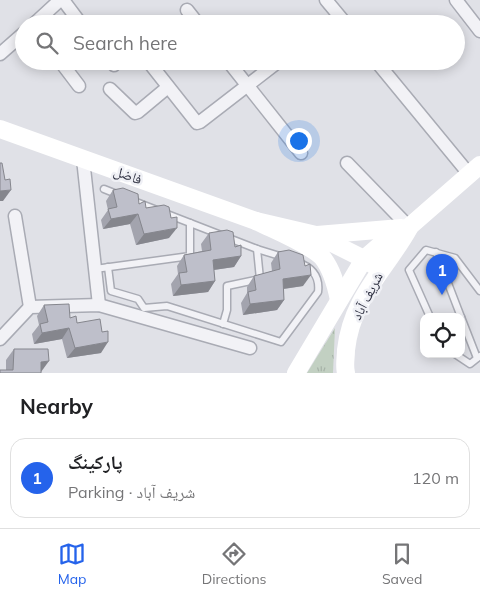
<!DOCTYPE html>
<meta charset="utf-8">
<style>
:root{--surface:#fff;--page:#f6f6f6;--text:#202124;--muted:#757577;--line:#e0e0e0;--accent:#2563eb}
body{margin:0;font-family:Mulish,"Noto Naskh Arabic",sans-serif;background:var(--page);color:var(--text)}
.controls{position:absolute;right:15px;bottom:15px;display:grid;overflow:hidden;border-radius:10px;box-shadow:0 2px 12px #0003}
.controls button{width:45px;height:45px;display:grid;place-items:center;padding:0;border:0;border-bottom:1px solid var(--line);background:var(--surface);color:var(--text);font:25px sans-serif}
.you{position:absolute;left:298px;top:140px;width:18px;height:18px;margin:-12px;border:4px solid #fff;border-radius:50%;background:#1a73e8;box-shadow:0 0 0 8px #1a73e833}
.badge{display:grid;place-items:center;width:32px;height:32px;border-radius:50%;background:var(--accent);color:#fff;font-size:16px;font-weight:700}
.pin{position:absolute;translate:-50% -41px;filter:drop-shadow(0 1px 2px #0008)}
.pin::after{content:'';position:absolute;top:26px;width:18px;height:15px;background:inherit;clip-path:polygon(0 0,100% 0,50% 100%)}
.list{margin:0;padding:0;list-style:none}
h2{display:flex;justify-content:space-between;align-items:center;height:65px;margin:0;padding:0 20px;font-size:21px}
h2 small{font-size:16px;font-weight:400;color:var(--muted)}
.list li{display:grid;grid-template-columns:32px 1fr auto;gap:15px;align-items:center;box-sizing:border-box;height:80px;margin:0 10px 10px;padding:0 10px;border:1px solid var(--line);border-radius:15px}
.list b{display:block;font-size:19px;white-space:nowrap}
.list p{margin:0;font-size:16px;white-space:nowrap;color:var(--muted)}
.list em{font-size:16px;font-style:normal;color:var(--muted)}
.icon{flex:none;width:28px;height:28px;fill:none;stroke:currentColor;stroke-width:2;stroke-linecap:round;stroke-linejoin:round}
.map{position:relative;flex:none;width:480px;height:373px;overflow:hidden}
.search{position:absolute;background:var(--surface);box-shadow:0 2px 12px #0003;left:15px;right:15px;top:15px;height:55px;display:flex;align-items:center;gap:12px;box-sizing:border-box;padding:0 18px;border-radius:28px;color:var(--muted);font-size:19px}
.sheet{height:155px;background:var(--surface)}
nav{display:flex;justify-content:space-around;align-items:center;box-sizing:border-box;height:70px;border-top:1px solid var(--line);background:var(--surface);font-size:14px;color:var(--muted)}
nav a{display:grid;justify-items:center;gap:2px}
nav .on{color:var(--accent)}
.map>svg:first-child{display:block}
</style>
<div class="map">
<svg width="480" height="373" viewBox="0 0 480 373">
<defs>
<pattern id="grass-tufts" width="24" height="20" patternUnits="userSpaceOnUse" patternTransform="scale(1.25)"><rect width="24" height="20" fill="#c2d0c2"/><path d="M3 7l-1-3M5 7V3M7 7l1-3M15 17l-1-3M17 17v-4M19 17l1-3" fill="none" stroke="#a7b3a8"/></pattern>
</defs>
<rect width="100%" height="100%" fill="#e0e1e7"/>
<!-- grass -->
<polygon fill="url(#grass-tufts)" points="335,328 333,373 307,373"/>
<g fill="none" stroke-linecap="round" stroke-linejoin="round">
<defs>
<g id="service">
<polyline points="104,189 119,195"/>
<polyline points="131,200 257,249 283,257"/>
<polyline points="436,252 461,317"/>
<path d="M108,267L111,291L138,299L144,308L167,306L281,342L318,292C320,276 312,267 297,262"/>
<polyline points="95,269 190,256 190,223"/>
<polyline points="430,317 409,270 426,250 455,258 480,291"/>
<polyline points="461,317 477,358"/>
<polyline points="223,324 227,310 227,286 260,279 257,249"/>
<polyline points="455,354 470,364 480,356"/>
</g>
<g id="minor">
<polyline points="63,0 81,24"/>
<polyline points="326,0 346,24"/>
<polyline points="456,0 480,31"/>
<polyline points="187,10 198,24"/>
<polyline points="34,24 60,0"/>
<polyline points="0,54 24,33"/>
<polyline points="60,61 79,86"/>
<polyline points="111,61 114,65"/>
<polyline points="148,61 197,123 200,122 279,61"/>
<polyline points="228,61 301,153"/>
<polyline points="376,61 469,174"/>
<polyline points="110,89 135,113 138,112 168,87"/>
<polyline points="83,159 99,305"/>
<polyline points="347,163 409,227"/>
<polyline points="15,216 30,307"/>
<polyline points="0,339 30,307 99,305 250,348"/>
</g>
</defs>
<!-- service casing -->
<use href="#service" stroke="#a9abb4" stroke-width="9"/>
<!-- minor casing -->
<use href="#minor" stroke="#a9abb4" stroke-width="15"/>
<!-- service -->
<use href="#service" stroke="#f2f2f6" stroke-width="6"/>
<!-- minor -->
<use href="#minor" stroke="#f2f2f6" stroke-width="12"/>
<!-- secondary -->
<g stroke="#fff" stroke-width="18">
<polyline points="0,129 256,221"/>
<polyline points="317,235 401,228"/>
<path d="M339,300C336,285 332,269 322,257C309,244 274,230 256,221L316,235L364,259L380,269"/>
<polyline points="296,373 364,259 386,240 409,227 480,165"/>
<path d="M346,373C344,365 346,358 346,350C352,297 385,271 409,228"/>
</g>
</g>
<!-- wall -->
<g fill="#a3a4ae">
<polygon points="113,190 139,204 146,208 169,238 136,245 130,224 103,229 101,220 108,210 106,201"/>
<polygon points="209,233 235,247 241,256 234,267 214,270 215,281 208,292 173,296 171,284 178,274 177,266 184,255 202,251 201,244"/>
<polygon points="278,252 303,286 284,289 284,300 277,310 243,315 241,303 247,293 247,287 254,276 272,271 271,263"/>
<polygon points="44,305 70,318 77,323 101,353 67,358 62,339 34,344 32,334 39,325 37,316"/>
<polygon points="14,349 41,372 6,370 6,360"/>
</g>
<!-- shaded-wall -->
<g fill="#85868d">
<polygon points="11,190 3,201 0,201 0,191"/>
<polygon points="138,214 130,224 103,229 111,219"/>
<polygon points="177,228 169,238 136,245 144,234"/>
<polygon points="241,256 234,267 206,271 213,260"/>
<polygon points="311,275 303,286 275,290 283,279"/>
<polygon points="215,281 208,292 173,296 181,285"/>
<polygon points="284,300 277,310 243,315 250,304"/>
<polygon points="69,328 62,339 34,344 42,333"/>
<polygon points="108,342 101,353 67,358 75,348"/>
<polygon points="49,361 41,372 33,372 41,362"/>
</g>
<!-- building -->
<g fill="#bebfca" stroke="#85868d">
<polygon points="0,163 2,163 5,180 10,179 11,190 0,191"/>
<polygon points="123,188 138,194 139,204 145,201 146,208 164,205 169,207 171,218 177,217 177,228 144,234 138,214 111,219 108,209 117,207 113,190"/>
<polygon points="227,230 233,232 235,247 241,245 241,256 213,260 215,281 181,285 179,273 187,272 184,255 211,250 209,233"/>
<polygon points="289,250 303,255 305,266 310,264 311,275 283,279 284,300 250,304 248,292 256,290 254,276 280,269 278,252"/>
<polygon points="69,304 70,318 76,316 77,323 100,319 102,332 108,331 108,342 75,348 69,328 42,333 40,324 48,322 44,305"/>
<polygon points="14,349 48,349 49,361 41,362 41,373 0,373 0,370 13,370"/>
</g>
<g text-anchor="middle" stroke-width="5" stroke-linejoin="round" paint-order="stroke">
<!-- street labels -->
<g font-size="14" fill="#2a2c3d" stroke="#eff0f5">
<text transform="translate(128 175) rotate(20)" y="5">فاضل</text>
<text transform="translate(367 296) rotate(-63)" y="5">شریف آباد</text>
</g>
</g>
</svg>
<div class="controls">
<button><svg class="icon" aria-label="locate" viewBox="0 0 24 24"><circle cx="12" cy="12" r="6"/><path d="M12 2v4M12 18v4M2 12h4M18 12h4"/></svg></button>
</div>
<div class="you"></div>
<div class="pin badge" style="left:442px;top:295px">1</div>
<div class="search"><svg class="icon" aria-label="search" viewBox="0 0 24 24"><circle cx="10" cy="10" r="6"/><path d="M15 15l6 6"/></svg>Search here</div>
</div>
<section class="sheet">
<h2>Nearby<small></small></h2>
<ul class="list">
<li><span class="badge">1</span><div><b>پارکینگ</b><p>Parking · شریف آباد</p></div><em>120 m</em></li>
</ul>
</section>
<nav>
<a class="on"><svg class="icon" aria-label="map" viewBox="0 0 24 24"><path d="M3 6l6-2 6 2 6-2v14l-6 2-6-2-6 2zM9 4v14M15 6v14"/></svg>Map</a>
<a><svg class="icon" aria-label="directions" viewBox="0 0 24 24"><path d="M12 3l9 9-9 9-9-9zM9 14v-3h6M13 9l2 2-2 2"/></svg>Directions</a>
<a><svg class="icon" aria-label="saved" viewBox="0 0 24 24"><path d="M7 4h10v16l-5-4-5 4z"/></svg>Saved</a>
</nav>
